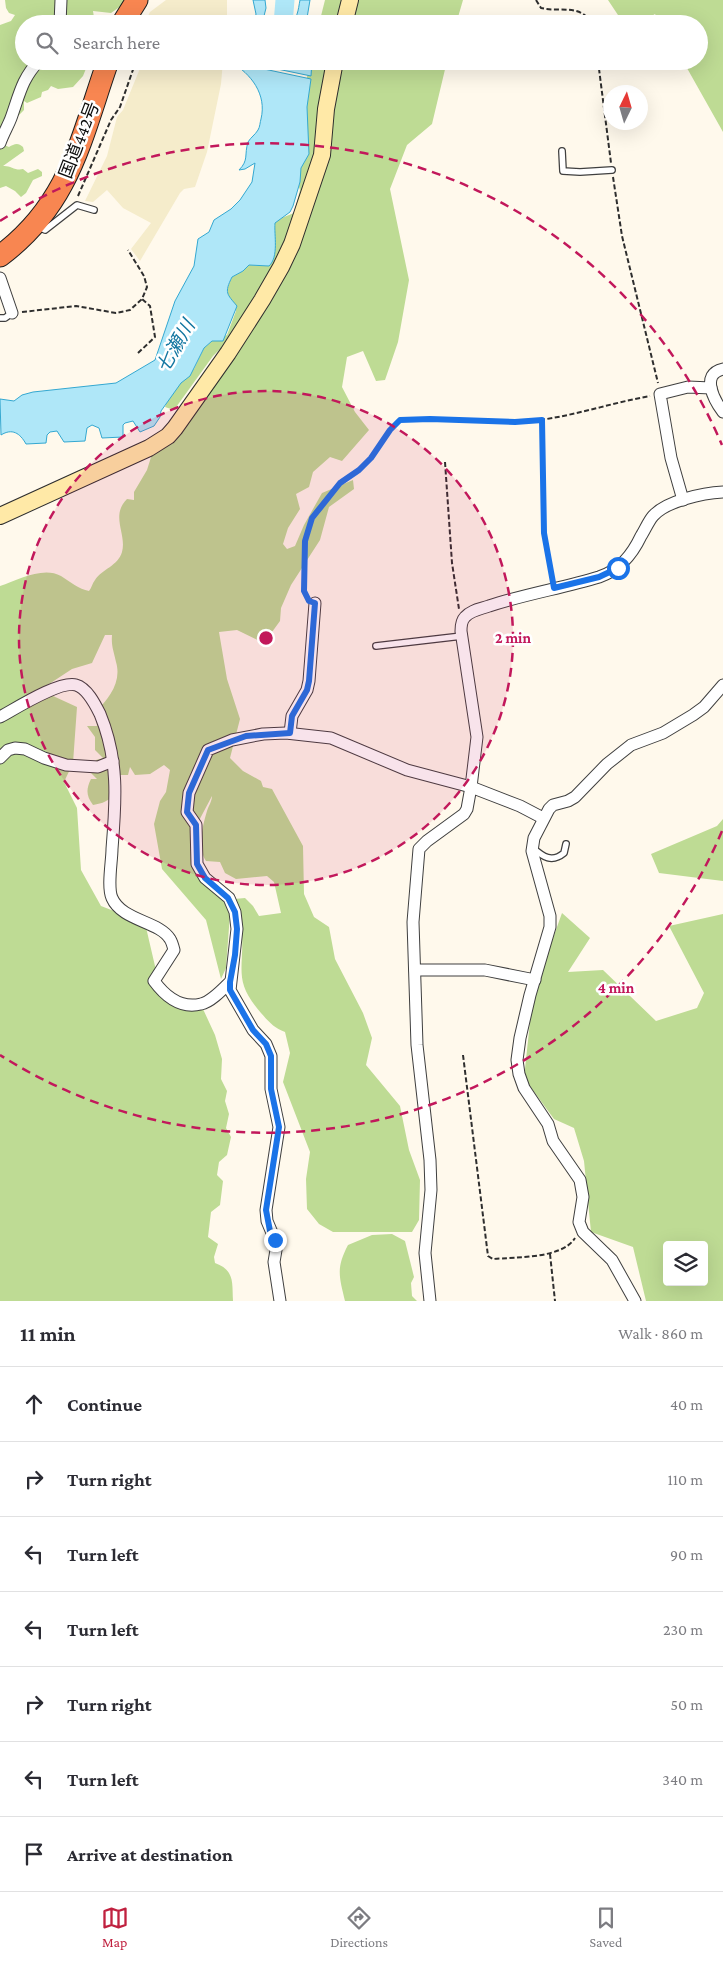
<!DOCTYPE html>
<meta charset="utf-8">
<style>
:root{--surface:#fff;--page:#f7f7f7;--text:#2b2b33;--muted:#7c7c81;--line:#e1e1e2;--accent:#c0213f}
body{margin:0;font-family:"Crimson Pro","Noto Sans JP",serif;background:var(--page);color:var(--text)}
.controls{position:absolute;right:15px;bottom:15px;display:grid;overflow:hidden;border-radius:5px;box-shadow:0 5px 20px #0002}
.controls button{width:45px;height:45px;display:grid;place-items:center;padding:0;border:0;border-bottom:1px solid var(--line);background:var(--surface);color:var(--text);font:25px sans-serif}
.compass{position:absolute;left:603px;top:85px;width:45px;height:45px;border-radius:50%;background:var(--surface);box-shadow:0 5px 20px #0002;rotate:5deg}
.stop{position:absolute;width:15px;height:15px;margin:-11px;border:4px solid #1a73e8;border-radius:50%;background:#fff}
.stop.end{background:#1a73e8;border-color:#fff;box-shadow:0 1px 5px #0008}
.list{margin:0;padding:0;list-style:none}
h2{display:flex;justify-content:space-between;align-items:center;height:65px;margin:0;padding:0 20px;font-size:21px}
h2 small{font-size:16px;font-weight:400;color:var(--muted)}
.list li{display:grid;grid-template-columns:32px 1fr auto;gap:15px;align-items:center;box-sizing:border-box;height:75px;padding:0 20px;border-top:1px solid var(--line)}
.list b{display:block;font-size:19px;white-space:nowrap}
.list em{font-size:16px;font-style:normal;color:var(--muted)}
.icon{flex:none;width:28px;height:28px;fill:none;stroke:currentColor;stroke-width:2;stroke-linecap:round;stroke-linejoin:round}
.map{position:relative;flex:none;width:723px;height:1301px;overflow:hidden}
.search{position:absolute;background:var(--surface);box-shadow:0 5px 20px #0002;left:15px;right:15px;top:15px;height:55px;display:flex;align-items:center;gap:12px;box-sizing:border-box;padding:0 18px;border-radius:28px;color:var(--muted);font-size:19px}
.sheet{height:590px;background:var(--surface)}
nav{display:flex;justify-content:space-around;align-items:center;box-sizing:border-box;height:70px;border-top:1px solid var(--line);background:var(--surface);font-size:14px;color:var(--muted)}
nav a{display:grid;justify-items:center;gap:2px}
nav .on{color:var(--accent)}
.map>svg:first-child{display:block}
</style>
<div class="map">
<svg width="723" height="1301" viewBox="0 0 723 1301">
<rect width="100%" height="100%" fill="#fff9ec"/>
<!-- farmland -->
<g fill="#f5eccb">
<polygon points="166,0 227,0 227,24 144,24 150,12"/>
<polygon points="143,61 223,61 221,84 207,152 195,187 184,189 180,193 140,261 131,249 151,223 123,208 107,190 93,202 85,201 107,156 117,117 123,110"/>
</g>
<!-- forest -->
<g fill="#bedb94" fill-rule="evenodd">
<path d="M5,0H124L121,6L111,13L93,11L95,24H24V61H89L83,76L73,87L58,89L51,86L48,90L42,92L41,97L27,103L24,101V110L13,121L4,145L9,147C14,144 18,142 23,147L24,151L3,166C10,165 15,171 23,169L28,173L38,169L42,172V176L33,180L26,193L21,197L15,191L6,186L0,188V25L11,21L15,15L9,13L6,8Z"/>
<polygon points="325,0 463,0 456,24 319,24"/>
<polygon points="608,0 723,0 723,132 683,61 699,61 699,24 661,24 655,14 638,24 624,24"/>
<path d="M309,61H447L432,124L407,145L390,189L409,280L398,342L385,380L376,381L363,351L347,357L342,387L355,412L369,430L342,461L330,457L313,472L309,487L296,494L300,509L288,528L283,544L287,549L295,546L304,525L322,493L353,480L354,489L329,507L320,540L291,585L281,608L280,621L264,643L237,630L219,632L227,679L240,719L230,758L243,771L261,781L263,787L272,789L303,846L304,894L314,917L329,927L335,959L363,1013L372,1038L366,1065L400,1106L409,1150L420,1180L419,1220L412,1232H333L319,1224L307,1209L306,1179L310,1152L283,1082L290,1053L285,1032C274,1028 269,1022 261,1013C233,981 244,970 242,933C242,922 238,910 234,899L245,898L253,906L259,916L281,913L274,882L267,876L236,879L225,873L220,862L206,861C197,848 203,824 207,811C209,805 212,801 212,796L194,830L191,843L219,894L226,903L230,914L226,968L221,979L206,920L162,869L154,824L160,801L166,792L170,770L164,765L150,774L135,775L130,767L128,775H120C117,793 113,802 93,805C86,796 86,789 91,779H97L91,773L96,760L103,758L95,750V737L87,726H97L95,712C109,699 122,682 116,662C114,652 111,646 112,635H105L92,663L72,669L40,690L77,707L73,763L64,782L77,808L81,870L101,906L145,923L158,979L172,1001L203,1009L215,1035L222,1059L221,1079L227,1091L225,1101L229,1114L226,1128L231,1137L227,1155L219,1162L217,1175L223,1181L220,1205L211,1212L208,1237L218,1244L214,1257L215,1263C235,1270 232,1283 233,1301H0V586C18,580 43,566 61,576C70,582 79,589 89,591C92,587 92,584 95,580C102,569 118,566 122,552C127,534 110,516 127,499L134,500V492L147,470L152,454L227,342L213,356L174,410L165,407L173,387L194,369L204,348L212,341L218,340L227,335L236,311L234,303C224,296 227,287 232,277L243,271L249,265L269,266L274,256L275,223L279,219L294,213L300,190L295,175Z"/>
<polygon points="723,819 723,881 659,873 651,854 717,826"/>
<path d="M562,913L590,938L568,972L603,970L656,1021L697,1008L704,993L669,926L723,914V1301H646L633,1247L591,1232L584,1161L574,1128L554,1119L524,1078L533,994ZM667,1245H704V1282H667Z"/>
<path d="M392,1234L405,1241L414,1277L411,1283L412,1296L417,1301H345C339,1276 336,1268 348,1245L372,1235Z"/>
</g>
<!-- water -->
<g fill="#afe7f8" stroke="#34a8d1">
<polygon points="253,0 265,0 266,8 262,24 254,24 256,14"/>
<path d="M300,0H310L307,18L312,24H288C298,20 298,10 300,0Z"/>
<polygon points="263,61 312,61 311,76 258,65"/>
<path d="M231,62L311,79L307,107L309,154L301,168L300,182L293,206L290,212L275,223C274,235 279,257 269,266L249,265L243,271L232,277C224,293 227,294 237,306L223,341H212L204,348L190,376L181,383L161,411L160,417L154,426L140,432L133,421L125,423L123,425V437L102,438L99,428L92,425L87,428L85,441L64,442L57,431L50,432L47,435L46,443L26,444C20,433 12,428 1,435L0,399L14,401L22,395L33,392L116,383L155,360L175,301L194,266L198,239L209,232L214,220L231,209L240,200L252,182L255,163L245,169L239,170C249,160 244,155 248,142C251,137 255,135 258,130C260,127 260,122 261,119C267,94 251,74 231,62Z"/>
</g>
<g fill="none" stroke-linecap="round" stroke-linejoin="round">
<!-- river -->
<polyline stroke="#afe7f8" stroke-width="19" points="283,24 285,0"/>
<defs>
<g id="lane">
<polyline points="562,151 563,171 580,172 612,170"/>
<polyline points="39,227 45,230 77,205 94,210"/>
<polyline points="0,318 5,318 12,313"/>
<polyline points="376,646 462,636"/>
<path d="M533,848C543,857 552,863 564,853L566,844"/>
</g>
<g id="street">
<polyline points="60,24 61,0"/>
<path d="M0,143C3,134 8,126 11,118C19,96 22,78 39,61"/>
<polyline points="0,278 12,313"/>
<path d="M723,369C700,374 714,400 723,412"/>
<polyline points="683,500 671,458 660,394 688,387 711,388"/>
<path d="M0,717C15,709 60,680 76,685C87,688 95,704 100,714C119,760 116,800 112,849C112,861 107,887 112,898C122,921 159,921 170,939C172,942 173,946 174,950L154,981C165,996 181,1009 201,1004C211,1002 223,989 230,982"/>
<polyline points="290,733 292,716 307,690 309,681 315,603"/>
<polyline points="0,758 8,750 15,748 25,749 44,758 66,765 98,767 113,761"/>
<polyline points="415,970 485,970 535,980"/>
<polyline points="280,1301 274,1262 276,1250 275,1240 267,1221 266,1210 279,1127 271,1089 271,1056 266,1044 253,1030 230,990 237,929 235,912 229,898 205,878 197,864 196,825 187,812 189,793 208,750 232,740 263,734 286,733 331,738 407,770 471,787 520,806 543,818"/>
<path d="M430,1301L425,1253L431,1190L430,1160L417,1045L413,922L419,849L427,841L464,814L467,809L471,787L477,737L461,631C461,626 462,620 465,617C471,610 481,609 489,606C525,594 563,588 599,577C620,570 632,555 641,536C645,530 648,522 653,516C666,501 703,493 723,492"/>
<polyline points="635,1301 612,1260 583,1232 579,1222 583,1197 580,1180 553,1141 548,1124 524,1088 519,1074 517,1060 520,1038 530,995 550,927 550,916 532,851 534,838 549,809 553,805 568,801 575,797 607,764 631,745 663,733 693,715 704,707 723,685"/>
</g>
<g id="secondary">
<polyline points="344,24 350,0"/>
<polyline points="0,516 149,448 168,436 175,428 228,353 262,300 281,267 292,244 322,155 326,109 335,61"/>
</g>
<g id="highway">
<polyline points="122,24 137,0"/>
<path d="M0,256C70,204 81,138 108,61"/>
</g>
</defs>
<!-- lane casing -->
<use href="#lane" stroke="#3f3f3f" stroke-width="8"/>
<!-- street casing -->
<use href="#street" stroke="#3f3f3f" stroke-width="13"/>
<!-- secondary casing -->
<use href="#secondary" stroke="#2e2e2e" stroke-width="18"/>
<!-- highway casing -->
<use href="#highway" stroke="#1d1d1d" stroke-width="23"/>
<!-- path -->
<g stroke="#2e2e2e" stroke-width="2" stroke-dasharray="5 2.5" stroke-linecap="butt">
<path d="M536,0L541,8L546,9C563,11 583,5 591,24"/>
<polyline points="598,61 611,163"/>
<polyline points="123,67 127,61"/>
<polyline points="613,177 622,236 658,383"/>
<polyline points="78,196 111,120 120,107 136,61"/>
<polyline points="22,312 76,306 116,313 130,310 142,299 147,287 144,276 128,250"/>
<polyline points="138,353 155,337 150,306 142,299"/>
<polyline points="542,420 544,533 552,579"/>
<polyline points="445,462 452,563 459,609"/>
<path d="M306,596L304,591L305,541L312,518L340,483L359,470L371,458L390,430L400,420C434,414 479,424 515,422C560,421 605,404 650,396"/>
<path d="M463,1055L488,1256L493,1259C515,1257 562,1259 575,1238"/>
<polyline points="550,1254 555,1301"/>
</g>
<!-- lane -->
<use href="#lane" stroke="#fff" stroke-width="5.5"/>
<!-- street -->
<use href="#street" stroke="#fff" stroke-width="11"/>
<!-- secondary -->
<use href="#secondary" stroke="#ffe9a7" stroke-width="16"/>
<!-- highway -->
<use href="#highway" stroke="#f88651" stroke-width="21"/>
</g>
<g fill="none" stroke-linecap="round" stroke-linejoin="round">
<!-- route -->
<polyline stroke="#1a73e8" stroke-width="6" points="275,1240 270,1231 266,1210 279,1127 271,1089 271,1056 266,1044 253,1030 230,990 230,982 235,955 237,929 235,912 228,898 205,878 197,864 196,825 187,812 189,793 208,750 246,736 290,733 292,716 307,690 309,681 315,603 309,601 304,591 305,541 312,518 340,483 359,470 371,458 390,430 400,420 430,419 515,422 542,420 544,533 554,588 599,577 618,568"/>
</g>
<!-- distance rings -->
<circle cx="266" cy="638" r="247" fill="#c2185b" fill-opacity=".12"/>
<g fill="none" stroke="#c2185b" stroke-width="2.5" stroke-dasharray="9 6">
<circle cx="266" cy="638" r="247"/>
<path d="M722 831A495 495 0 0 1 0 1055M0 221A495 495 0 0 1 722 445"/>
</g>
<g text-anchor="middle" stroke-width="5" stroke-linejoin="round" paint-order="stroke">
<!-- street labels -->
<g font-size="18" fill="#0c0c0c" stroke="#fff">
<text transform="translate(79 140) rotate(-69)" y="6">国道442号</text>
</g>
<!-- water labels -->
<g font-size="19" font-style="italic" fill="#1377a1" stroke="#fff">
<text transform="translate(175 346) rotate(-60)" y="7">七瀬川</text>
</g>
</g>
<circle cx="266" cy="638" r="8" fill="#c2185b" stroke="#fff" stroke-width="2.5"/>
<g font-size="15" text-anchor="middle" font-weight="bold" fill="#c2185b" stroke="#fff" stroke-width="5" stroke-linejoin="round" paint-order="stroke">
<text x="513" y="643">2 min</text>
<text x="616" y="993">4 min</text>
</g>
</svg>
<div class="controls">
<button><svg class="icon" aria-label="layers" viewBox="0 0 24 24"><path d="M12 4l9 5-9 5-9-5zM3 14l9 5 9-5"/></svg></button>
</div>
<svg class="compass" viewBox="-18 -18 36 36"><path d="M0-13l5 13h-10z" fill="#e53935"/><path d="M0 13l5-13h-10z" fill="#7c7c81"/></svg>
<div class="stop" style="left:618px;top:568px"></div>
<div class="stop end" style="left:275px;top:1240px"></div>
<div class="search"><svg class="icon" aria-label="search" viewBox="0 0 24 24"><circle cx="10" cy="10" r="6"/><path d="M15 15l6 6"/></svg>Search here</div>
</div>
<section class="sheet">
<h2>11 min<small>Walk · 860 m</small></h2>
<ul class="list">
<li><svg class="icon" aria-label="ahead" viewBox="0 0 24 24"><path d="M12 20V5M6 11l6-6 6 6"/></svg><div><b>Continue</b></div><em>40 m</em></li>
<li><svg class="icon" aria-label="right" viewBox="0 0 24 24"><path d="M7 20v-9h11M14 6l5 5-5 5"/></svg><div><b>Turn right</b></div><em>110 m</em></li>
<li><svg class="icon" aria-label="left" viewBox="0 0 24 24"><path d="M17 20v-9H6M10 6l-5 5 5 5"/></svg><div><b>Turn left</b></div><em>90 m</em></li>
<li><svg class="icon" aria-label="left" viewBox="0 0 24 24"><path d="M17 20v-9H6M10 6l-5 5 5 5"/></svg><div><b>Turn left</b></div><em>230 m</em></li>
<li><svg class="icon" aria-label="right" viewBox="0 0 24 24"><path d="M7 20v-9h11M14 6l5 5-5 5"/></svg><div><b>Turn right</b></div><em>50 m</em></li>
<li><svg class="icon" aria-label="left" viewBox="0 0 24 24"><path d="M17 20v-9H6M10 6l-5 5 5 5"/></svg><div><b>Turn left</b></div><em>340 m</em></li>
<li><svg class="icon" aria-label="arrive" viewBox="0 0 24 24"><path d="M6 21V4h12l-3 4 3 4H6"/></svg><div><b>Arrive at destination</b></div></li>
</ul>
</section>
<nav>
<a class="on"><svg class="icon" aria-label="map" viewBox="0 0 24 24"><path d="M3 6l6-2 6 2 6-2v14l-6 2-6-2-6 2zM9 4v14M15 6v14"/></svg>Map</a>
<a><svg class="icon" aria-label="directions" viewBox="0 0 24 24"><path d="M12 3l9 9-9 9-9-9zM9 14v-3h6M13 9l2 2-2 2"/></svg>Directions</a>
<a><svg class="icon" aria-label="saved" viewBox="0 0 24 24"><path d="M7 4h10v16l-5-4-5 4z"/></svg>Saved</a>
</nav>
